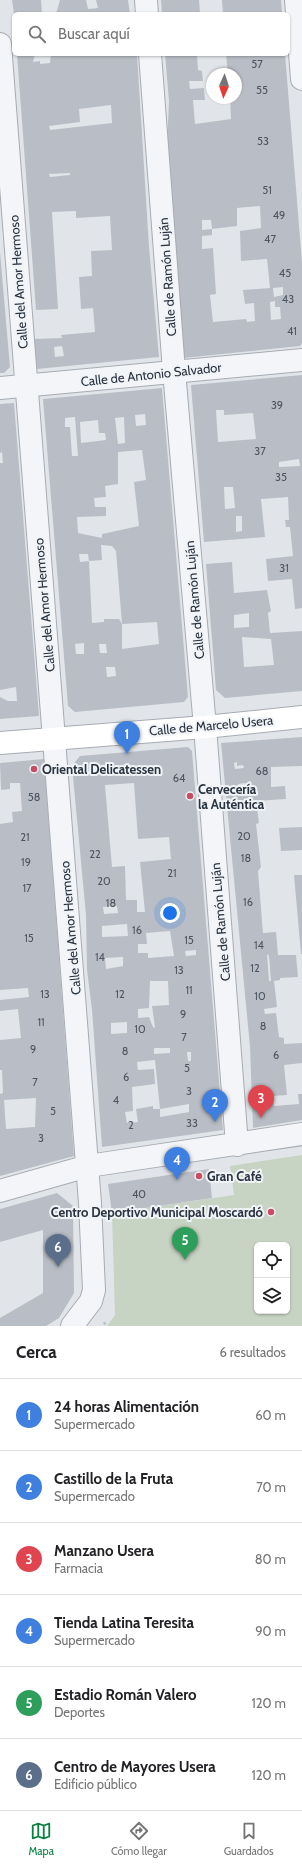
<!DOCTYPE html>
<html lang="es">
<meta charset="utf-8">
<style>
:root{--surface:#fff;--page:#f2f2f2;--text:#202124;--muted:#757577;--line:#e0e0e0;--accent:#0b8043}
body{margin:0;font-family:Cabin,sans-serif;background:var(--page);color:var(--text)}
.controls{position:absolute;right:12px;bottom:12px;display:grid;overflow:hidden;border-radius:6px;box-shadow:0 1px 3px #0004}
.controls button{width:36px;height:36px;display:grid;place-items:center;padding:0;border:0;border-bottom:1px solid var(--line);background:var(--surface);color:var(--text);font:20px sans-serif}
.compass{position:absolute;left:206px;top:68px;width:36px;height:36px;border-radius:50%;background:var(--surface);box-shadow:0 1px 3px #0004;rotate:183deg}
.you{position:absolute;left:170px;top:913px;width:14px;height:14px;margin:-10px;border:3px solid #fff;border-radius:50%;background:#1a73e8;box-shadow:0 0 0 6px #1a73e833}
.badge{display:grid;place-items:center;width:26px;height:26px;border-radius:50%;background:var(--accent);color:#fff;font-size:13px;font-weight:700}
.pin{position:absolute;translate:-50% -33px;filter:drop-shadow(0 1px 2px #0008)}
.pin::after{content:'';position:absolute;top:21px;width:14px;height:12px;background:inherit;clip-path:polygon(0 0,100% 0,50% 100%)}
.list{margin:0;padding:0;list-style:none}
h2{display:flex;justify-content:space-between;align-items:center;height:52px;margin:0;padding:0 16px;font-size:17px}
h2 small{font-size:13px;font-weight:400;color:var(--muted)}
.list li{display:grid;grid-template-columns:26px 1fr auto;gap:12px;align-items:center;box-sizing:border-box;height:72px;padding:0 16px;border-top:1px solid var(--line)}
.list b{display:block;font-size:15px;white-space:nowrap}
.list p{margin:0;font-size:13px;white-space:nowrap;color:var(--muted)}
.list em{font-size:13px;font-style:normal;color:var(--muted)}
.icon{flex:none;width:22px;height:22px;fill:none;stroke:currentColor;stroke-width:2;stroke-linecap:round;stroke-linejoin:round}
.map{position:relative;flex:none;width:302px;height:1326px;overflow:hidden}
.search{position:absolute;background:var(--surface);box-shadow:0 1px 3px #0004;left:12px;right:12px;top:12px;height:44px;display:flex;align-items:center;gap:10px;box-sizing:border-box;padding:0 14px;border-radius:6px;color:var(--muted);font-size:15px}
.sheet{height:484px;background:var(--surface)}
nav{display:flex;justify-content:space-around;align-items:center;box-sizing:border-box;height:56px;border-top:1px solid var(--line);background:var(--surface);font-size:11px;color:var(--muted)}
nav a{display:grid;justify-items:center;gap:2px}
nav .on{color:var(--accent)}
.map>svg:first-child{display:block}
</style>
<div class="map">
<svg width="302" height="1326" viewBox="0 0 302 1326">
<rect width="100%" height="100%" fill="#e1e5e9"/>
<!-- green -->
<path fill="#c7d3c3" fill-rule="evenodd" d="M302,1155V1326H107L115,1315L112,1213L234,1195L230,1166ZM257,1245H287V1311H257Z"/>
<!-- building -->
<g fill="#b9bec6" fill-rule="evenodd">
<polygon points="12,0 41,0 42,14 14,14"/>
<polygon points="60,0 86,0 88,9 98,8 96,0 128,0 130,14 56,14"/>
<polygon points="161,0 199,0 200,13 162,14"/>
<polygon points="222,0 281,0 282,14 223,14"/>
<path d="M17,54H35L33,62L40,61V64L50,63L51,54H137L149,247L159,357L37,369L34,339L62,338L61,335L95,332L93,308L81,309L79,277L92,276L91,251L112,250L110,216L76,218V211L52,212L58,309L36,310ZM111,105L112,123L50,130L49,126L80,122L79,109ZM70,173V175L50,177L49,174ZM62,346L64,356L55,357L54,347Z"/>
<path d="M165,54H197L198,70L202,71L203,81H189L190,89L204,88L205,100H193L195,124L231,119L230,98H236V74H228L226,54H285L302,262V343L300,346L184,358L167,146L169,101ZM260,206L261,228L240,231L241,261L267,259L270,288L243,290L245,304L254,303L255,321L247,322L246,319L213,322L210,295L216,294L213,248L202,249V236L212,235V229L202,230V220H211L212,229L237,226V208ZM283,287V295L274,297L273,288ZM275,301V307H280L281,319L271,320L270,302Z"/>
<polygon points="0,252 10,367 4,373 0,373"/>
<path d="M302,375V608L295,609L292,579L268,581L266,559L293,556L290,527H286L285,520H289L288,497L261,499L265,537L204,542L191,385ZM216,410H224V415L253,413L256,439L218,442ZM299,459L300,466L279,467V462ZM224,487H233L235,508L225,509ZM236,516H242V531L236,532Z"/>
<path d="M162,388L188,697L184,702L75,712L68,706L43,399ZM145,414L146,425L136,426L135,415ZM75,417L78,456H72L70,427H65V418ZM124,417L125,443L118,444L115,418ZM98,420L99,433H105L106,440L81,443L80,422ZM142,450L146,480L134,482L139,526L102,534V538L78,533L77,517L106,516V507H95L94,498L106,497L105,486L118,484V452ZM101,545L112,546L116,551L122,624L157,622L159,644L122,649V624L119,619H104V622L92,623L89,561L80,562L79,554H88L89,561L102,560ZM84,643V654H76L75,644ZM99,644H106L107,653H100ZM106,667H115L116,676L107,677Z"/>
<polygon points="14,403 39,716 0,719 0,697 8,701 17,701 16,687 0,690 0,463 3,463 2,452 0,453 0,404"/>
<path d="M232,562L234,593L267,590L271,611L268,613L270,633L302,631V691L225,698L216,690L206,564ZM249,613V627L234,628V615ZM242,637L271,639L274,665L244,667Z"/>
<path d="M302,737V766L271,767V787L285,786L286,799L256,801L259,823L256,824L261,867L258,871L263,933L276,932L278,955H296L298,977L280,978V980L274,981L277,1007L264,1009L265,1014L276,1013L279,1037L284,1038V1044L302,1043V1063L284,1065L287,1095L273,1096L274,1106L299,1104L298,1094H302V1120L253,1128L250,1047L221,743ZM237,762V766L243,765L244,768L235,769L234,763ZM245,783L246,793H239L238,784ZM267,954L269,956L271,981H269Z"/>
<path d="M188,747L192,751L223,1130L102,1147L92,1010L87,970L86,915L72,766L80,756ZM134,783L138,839L169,837L171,859L140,862L145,912H137V900H126L125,866L112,867L105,785ZM117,906L118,913L104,914L103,907ZM127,924L128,936L102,937V926ZM170,931L174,956L148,958V953H138V944H147L146,933ZM196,950V955L186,956L185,951ZM123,957V966L106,969L105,958ZM150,981H168L169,1005L152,1006L155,1028L153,1027L149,1017L138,1018V1009L149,1008ZM127,1022V1033L111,1034V1023ZM154,1048H170V1053L154,1054ZM187,1052H191V1061H188ZM155,1060L160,1109L189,1104V1112L160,1117V1109H153V1106L136,1109L138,1122L127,1123L125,1112L133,1111L132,1087L155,1084L154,1069L138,1070L137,1062Z"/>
<path d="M44,759L74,1156L0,1176V1094L3,1093L2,1070H0V1040L21,1038L18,1009L0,1011V1000L29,997L28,988L0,990V824L13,822L12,812L22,811L20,783H10V789L1,790L0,763ZM36,1098L35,1127L6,1129L4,1100Z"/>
<polygon points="302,827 302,850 281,851 279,828"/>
<polygon points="294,875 302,875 302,954 301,954"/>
<polygon points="209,1169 212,1198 112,1213 108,1184"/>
<polygon points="57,1193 73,1206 74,1293 59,1318 46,1326 0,1326 0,1318 43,1293 43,1230 0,1242 0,1209"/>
</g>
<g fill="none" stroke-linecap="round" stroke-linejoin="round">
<defs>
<g id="minor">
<polyline points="146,0 147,14"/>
<polyline points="296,0 302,79"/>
<polyline points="0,44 90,1203 94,1290 91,1301 72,1326"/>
<polyline points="150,54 174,371 205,727 237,1145"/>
<polyline points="0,388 302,360"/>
<polyline points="0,1191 88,1166 302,1134"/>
</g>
<polyline id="secondary" points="0,743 205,727 302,717"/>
</defs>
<!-- minor casing -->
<use href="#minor" stroke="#a6acb3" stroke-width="24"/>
<!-- secondary casing -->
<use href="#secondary" stroke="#a6acb3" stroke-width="24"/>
<!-- path -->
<polyline stroke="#bfc3c8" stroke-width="2.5" stroke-dasharray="3 3" stroke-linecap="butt" points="104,1322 106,1326"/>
<!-- minor -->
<use href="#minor" stroke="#f4f5f8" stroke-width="22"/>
<!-- secondary -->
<use href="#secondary" stroke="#fff" stroke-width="22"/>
</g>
<!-- markers -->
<g fill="#c84d63" stroke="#f1f4f7" stroke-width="1.5">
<circle cx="34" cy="769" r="4"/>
<circle cx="190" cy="796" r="4"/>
<circle cx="199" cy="1176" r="4"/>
<circle cx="271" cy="1212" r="4"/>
</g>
<g text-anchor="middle" stroke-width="4" stroke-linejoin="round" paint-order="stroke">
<!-- number labels -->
<g font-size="11" fill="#4e5662">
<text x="257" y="68">57</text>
<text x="262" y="94">55</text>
<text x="263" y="145">53</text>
<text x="267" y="194">51</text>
<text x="279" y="219">49</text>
<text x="270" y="243">47</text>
<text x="285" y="277">45</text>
<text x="288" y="303">43</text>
<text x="292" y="335">41</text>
<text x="277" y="409">39</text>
<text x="260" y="455">37</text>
<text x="281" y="481">35</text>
<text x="284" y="572">31</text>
<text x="262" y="775">68</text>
<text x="179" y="782">64</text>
<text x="34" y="801">58</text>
<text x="244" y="840">20</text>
<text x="25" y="841">21</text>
<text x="95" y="858">22</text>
<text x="246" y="862">18</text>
<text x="26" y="866">19</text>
<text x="172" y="877">21</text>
<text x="104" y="885">20</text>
<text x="27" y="892">17</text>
<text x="248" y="906">16</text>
<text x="111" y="907">18</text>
<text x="137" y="934">16</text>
<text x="29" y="942">15</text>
<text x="189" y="944">15</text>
<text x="259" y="949">14</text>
<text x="100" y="961">14</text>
<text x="255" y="972">12</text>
<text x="179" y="974">13</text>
<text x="189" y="994">11</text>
<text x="45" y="998">13</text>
<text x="120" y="998">12</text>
<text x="260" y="1000">10</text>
<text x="183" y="1018">9</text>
<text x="41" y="1026">11</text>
<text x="263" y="1030">8</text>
<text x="140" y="1033">10</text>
<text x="184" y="1041">7</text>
<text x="33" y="1053">9</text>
<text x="125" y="1055">8</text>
<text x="276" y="1059">6</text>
<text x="187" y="1072">5</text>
<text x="126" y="1081">6</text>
<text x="35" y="1086">7</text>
<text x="189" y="1095">3</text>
<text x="116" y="1104">4</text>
<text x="53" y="1115">5</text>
<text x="192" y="1127">33</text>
<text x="131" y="1129">2</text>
<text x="41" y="1142">3</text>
<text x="139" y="1198">40</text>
</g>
<!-- street labels -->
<g font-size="13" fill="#2a3340" stroke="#f1f4f7">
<text transform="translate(167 277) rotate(-94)" y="5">Calle de Ramón Luján</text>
<text transform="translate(18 282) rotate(-94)" y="5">Calle del Amor Hermoso</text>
<text transform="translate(151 374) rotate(-6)" y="5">Calle de Antonio Salvador</text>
<text transform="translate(194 600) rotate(-95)" y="5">Calle de Ramón Luján</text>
<text transform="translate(44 605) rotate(-95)" y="5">Calle del Amor Hermoso</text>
<text transform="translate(211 725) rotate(-5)" y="5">Calle de Marcelo Usera</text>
<text transform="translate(220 922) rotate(-95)" y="5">Calle de Ramón Luján</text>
<text transform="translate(70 928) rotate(-95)" y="5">Calle del Amor Hermoso</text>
</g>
<!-- poi labels -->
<g font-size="13" font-weight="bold" fill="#2a3340" stroke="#f1f4f7" text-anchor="start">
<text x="42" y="774">Oriental Delicatessen</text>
<text x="198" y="794">Cervecería<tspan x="198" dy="15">la Auténtica</tspan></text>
<text x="207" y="1181">Gran Café</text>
<text x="263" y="1217" text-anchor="end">Centro Deportivo Municipal Moscardó</text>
</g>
</g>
</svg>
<div class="controls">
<button><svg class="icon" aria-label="locate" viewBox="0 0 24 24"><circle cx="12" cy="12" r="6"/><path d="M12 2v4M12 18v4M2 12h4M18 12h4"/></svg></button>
<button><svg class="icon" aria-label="layers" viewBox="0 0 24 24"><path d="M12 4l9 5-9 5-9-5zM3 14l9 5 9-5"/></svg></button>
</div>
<svg class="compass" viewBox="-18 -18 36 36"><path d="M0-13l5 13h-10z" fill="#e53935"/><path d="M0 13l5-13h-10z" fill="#757577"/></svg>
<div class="you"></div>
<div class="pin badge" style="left:127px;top:754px;background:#3f7fe0">1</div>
<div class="pin badge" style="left:215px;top:1122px;background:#3f7fe0">2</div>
<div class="pin badge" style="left:261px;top:1118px;background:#e0444e">3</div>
<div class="pin badge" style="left:177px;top:1180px;background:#3f7fe0">4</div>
<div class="pin badge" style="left:185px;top:1260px;background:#2e9e5b">5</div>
<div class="pin badge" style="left:58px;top:1267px;background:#5c6f8a">6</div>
<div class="search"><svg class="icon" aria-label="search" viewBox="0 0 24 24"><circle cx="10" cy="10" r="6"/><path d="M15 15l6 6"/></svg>Buscar aquí</div>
</div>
<section class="sheet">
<h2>Cerca<small>6 resultados</small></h2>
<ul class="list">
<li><span class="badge" style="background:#3f7fe0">1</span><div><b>24 horas Alimentación</b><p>Supermercado</p></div><em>60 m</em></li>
<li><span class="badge" style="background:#3f7fe0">2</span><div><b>Castillo de la Fruta</b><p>Supermercado</p></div><em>70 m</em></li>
<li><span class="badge" style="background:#e0444e">3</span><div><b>Manzano Usera</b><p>Farmacia</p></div><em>80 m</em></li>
<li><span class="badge" style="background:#3f7fe0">4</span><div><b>Tienda Latina Teresita</b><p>Supermercado</p></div><em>90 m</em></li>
<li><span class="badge" style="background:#2e9e5b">5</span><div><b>Estadio Román Valero</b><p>Deportes</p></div><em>120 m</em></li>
<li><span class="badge" style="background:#5c6f8a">6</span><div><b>Centro de Mayores Usera</b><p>Edificio público</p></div><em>120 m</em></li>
</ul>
</section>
<nav>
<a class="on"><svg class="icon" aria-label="map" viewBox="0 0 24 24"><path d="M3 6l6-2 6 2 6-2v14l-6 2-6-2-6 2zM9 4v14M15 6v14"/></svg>Mapa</a>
<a><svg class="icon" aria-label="directions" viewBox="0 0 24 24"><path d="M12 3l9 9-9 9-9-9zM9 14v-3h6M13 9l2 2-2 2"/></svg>Cómo llegar</a>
<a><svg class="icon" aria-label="saved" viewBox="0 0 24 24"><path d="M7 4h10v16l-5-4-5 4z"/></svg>Guardados</a>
</nav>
